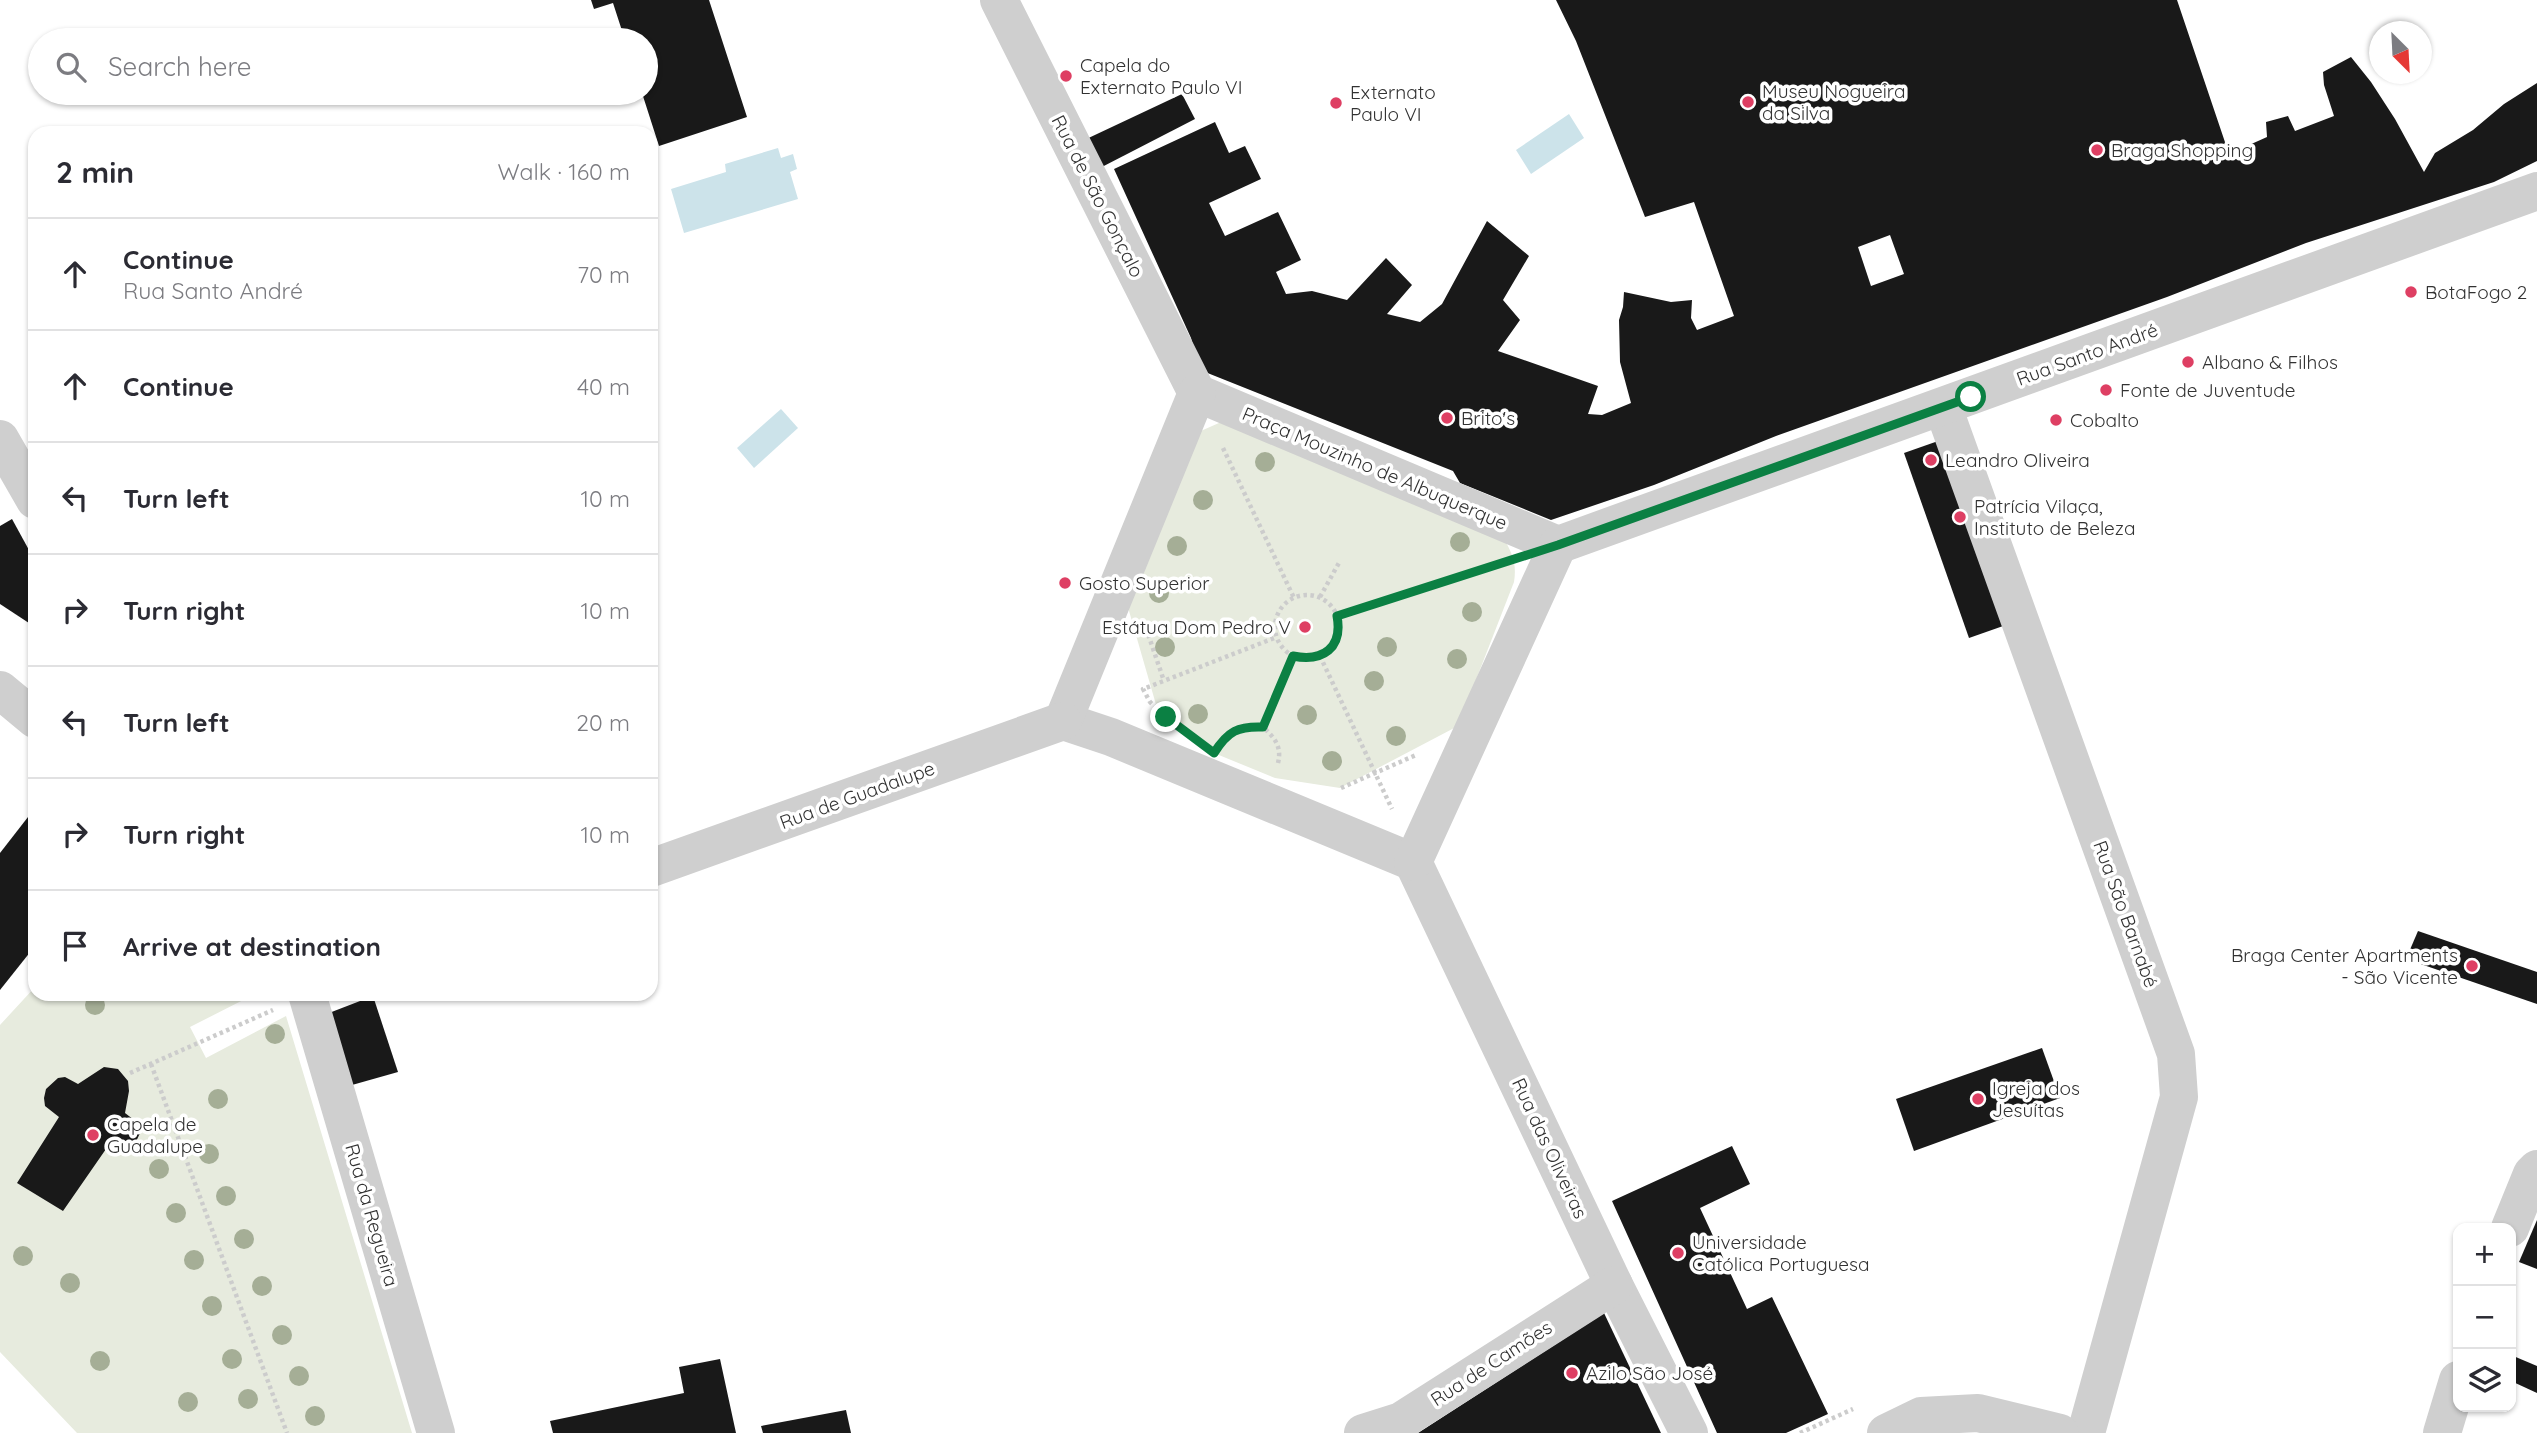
<!DOCTYPE html>
<meta charset="utf-8">
<style>
:root{--surface:#fff;--page:#f7f7f7;--text:#2b2b33;--muted:#7c7c81;--line:#e1e1e2}
body{margin:0;font-family:Quicksand,sans-serif;background:var(--page);color:var(--text)}
.controls{position:absolute;right:21px;bottom:21px;display:grid;overflow:hidden;border-radius:14px;box-shadow:0 2px 5px #0004}
.controls button{width:63px;height:63px;display:grid;place-items:center;padding:0;border:0;border-bottom:2px solid var(--line);background:var(--surface);color:var(--text);font:35px sans-serif}
.compass{position:absolute;left:2369px;top:21px;width:63px;height:63px;border-radius:50%;background:var(--surface);box-shadow:0 2px 5px #0004;rotate:156deg}
.stop{position:absolute;width:21px;height:21px;margin:-16px;border:5px solid #0b8043;border-radius:50%;background:#fff}
.stop.end{background:#0b8043;border-color:#fff;box-shadow:0 2px 7px #0008}
.list{margin:0;padding:0;list-style:none}
h2{display:flex;justify-content:space-between;align-items:center;height:91px;margin:0;padding:0 28px;font-size:30px}
h2 small{font-size:23px;font-weight:400;color:var(--muted)}
.list li{display:grid;grid-template-columns:46px 1fr auto;gap:21px;align-items:center;box-sizing:border-box;height:112px;padding:0 28px;border-top:2px solid var(--line)}
.list b{display:block;font-size:26px;white-space:nowrap}
.list p{margin:0;font-size:23px;white-space:nowrap;color:var(--muted)}
.list em{font-size:23px;font-style:normal;color:var(--muted)}
.icon{flex:none;width:38px;height:38px;fill:none;stroke:currentColor;stroke-width:2;stroke-linecap:round;stroke-linejoin:round}
.map{position:relative;flex:none;width:2537px;height:1433px;overflow:hidden}
.search{position:absolute;background:var(--surface);box-shadow:0 2px 5px #0004;left:28px;top:28px;width:630px;height:77px;display:flex;align-items:center;gap:18px;box-sizing:border-box;padding:0 24px;border-radius:38px;color:var(--muted);font-size:26px}
.panel{position:absolute;background:var(--surface);box-shadow:0 2px 5px #0004;left:28px;top:126px;width:630px;height:875px;border-radius:21px}
.map>svg:first-child{display:block}
</style>
<div class="map">
<svg width="2537" height="1433" viewBox="0 0 2537 1433">
<rect width="100%" height="100%" fill="#fff"/>
<!-- green -->
<g fill="#e7ebde">
<path d="M1228,419L1503,537C1512,553 1517,563 1514,582L1458,726L1340,788L1275,778L1214,753L1159,715L1125,597L1194,434Z"/>
<polygon points="35,987 35,994 255,994 190,1027 206,1058 286,1016 412,1433 77,1433 0,1352 0,1025"/>
</g>
<!-- water -->
<g fill="#cce3ea">
<polygon points="1569,114 1584,138 1531,174 1516,150"/>
<polygon points="778,148 781,158 793,154 797,169 790,172 798,199 684,233 671,189 726,172 725,164"/>
<polygon points="781,409 798,428 754,468 737,448"/>
</g>
<!-- building -->
<g fill="#191919" fill-rule="evenodd">
<polygon points="591,0 709,0 747,117 659,146 642,93 646,93 646,40 625,40 613,3 594,9"/>
<path d="M1556,0H2177L2229,154L2267,137L2266,122L2288,116L2295,131L2334,116L2324,85L2323,72L2351,57L2371,82L2395,119L2424,172L2435,153L2473,130L2504,104L2537,83V161L2494,182L2306,243L2167,297L1776,436L1654,485L1551,520L1460,483L1453,471L1200,370L1191,338L1114,169L1215,122L1229,153L1245,146L1261,179L1209,203L1225,236L1278,212L1301,260L1276,272L1286,294L1312,291L1347,300L1386,258L1412,285L1387,314L1420,322L1442,304L1487,221L1529,256L1503,300L1520,320L1498,351L1598,386L1588,414L1602,415L1631,403L1620,362L1619,320L1623,307L1624,292L1671,302L1692,300L1691,318L1697,330L1734,316L1694,202L1645,217L1576,41ZM1890,235L1904,274L1871,286L1858,247Z"/>
<polygon points="1182,94 1195,119 1098,169 1080,142"/>
<polygon points="1941,440 2006,625 1969,638 1904,453"/>
<polygon points="12,519 35,561 35,627 0,604 0,526"/>
<polygon points="35,808 35,946 0,990 0,853"/>
<polygon points="2418,931 2537,972 2537,1004 2406,959"/>
<polygon points="373,996 398,1072 352,1085 329,1013"/>
<polygon points="2042,1048 2060,1098 1914,1151 1896,1099"/>
<polygon points="104,1067 118,1069 128,1081 129,1091 125,1113 138,1123 141,1131 133,1148 123,1153 106,1149 63,1211 17,1183 59,1117 45,1106 44,1098 46,1089 58,1078 65,1077 78,1084"/>
<polygon points="1732,1146 1750,1184 1700,1208 1747,1309 1772,1297 1828,1414 1786,1433 1717,1433 1612,1201"/>
<polygon points="2537,1220 2537,1269 2519,1262"/>
<polygon points="1604,1313 1661,1433 1418,1433"/>
<polygon points="2511,1355 2537,1366 2537,1393 2511,1381"/>
<polygon points="720,1359 736,1433 553,1433 550,1421 684,1393 679,1367"/>
<polygon points="846,1410 851,1433 763,1433 761,1426"/>
</g>
<g fill="none" stroke-linecap="round" stroke-linejoin="round">
<!-- path -->
<g stroke="#ccc" stroke-width="4.5" stroke-dasharray="3.5 3.5" stroke-linecap="butt">
<polyline points="1223,448 1294,598"/>
<circle cx="1307" cy="627" r="32"/>
<polyline points="1320,597 1340,561"/>
<polyline points="1337,616 1497,563"/>
<polyline points="1146,628 1164,681"/>
<polyline points="1320,656 1392,809"/>
<polyline points="1162,713 1150,702 1143,689 1277,637"/>
<polyline points="1263,727 1293,656"/>
<path d="M1222,741L1243,726L1263,727C1275,738 1282,747 1278,763"/>
<polyline points="1341,788 1416,755"/>
<polyline points="151,1064 287,1433"/>
<polyline points="130,1073 273,1010"/>
<polyline points="1800,1433 1853,1409"/>
</g>
<!-- minor -->
<g stroke="#cfcfcf" stroke-width="38">
<polyline points="999,0 1197,393"/>
<polyline points="1197,393 1558,545"/>
<polyline points="1943,407 2176,1054 2179,1097 2086,1433"/>
<polyline points="0,439 35,500"/>
<polyline points="1558,545 2537,191"/>
<polyline points="0,690 35,719"/>
<polyline points="1063,721 1111,737 1413,862"/>
<polyline points="1063,721 1197,393"/>
<polyline points="1413,862 1614,1285 1689,1433"/>
<polyline points="1413,862 1558,545"/>
<polyline points="651,868 1063,721"/>
<polyline points="307,994 436,1433"/>
<polyline points="2510,1228 2532,1174 2537,1169"/>
<polyline points="1363,1433 1401,1421 1614,1285"/>
<polyline points="1886,1433 1921,1416 1978,1413 2060,1433"/>
<polyline points="2442,1433 2458,1380"/>
</g>
</g>
<!-- trees -->
<g fill="#a5ae96">
<circle cx="1265" cy="462" r="10"/>
<circle cx="1203" cy="500" r="10"/>
<circle cx="1460" cy="542" r="10"/>
<circle cx="1177" cy="546" r="10"/>
<circle cx="1159" cy="593" r="10"/>
<circle cx="1472" cy="612" r="10"/>
<circle cx="1165" cy="647" r="10"/>
<circle cx="1387" cy="647" r="10"/>
<circle cx="1457" cy="659" r="10"/>
<circle cx="1374" cy="681" r="10"/>
<circle cx="1198" cy="714" r="10"/>
<circle cx="1307" cy="715" r="10"/>
<circle cx="1396" cy="736" r="10"/>
<circle cx="1332" cy="761" r="10"/>
<circle cx="95" cy="1005" r="10"/>
<circle cx="275" cy="1034" r="10"/>
<circle cx="218" cy="1099" r="10"/>
<circle cx="209" cy="1154" r="10"/>
<circle cx="159" cy="1169" r="10"/>
<circle cx="226" cy="1196" r="10"/>
<circle cx="176" cy="1213" r="10"/>
<circle cx="244" cy="1239" r="10"/>
<circle cx="23" cy="1256" r="10"/>
<circle cx="194" cy="1260" r="10"/>
<circle cx="70" cy="1283" r="10"/>
<circle cx="262" cy="1286" r="10"/>
<circle cx="212" cy="1306" r="10"/>
<circle cx="282" cy="1335" r="10"/>
<circle cx="232" cy="1359" r="10"/>
<circle cx="100" cy="1361" r="10"/>
<circle cx="299" cy="1376" r="10"/>
<circle cx="248" cy="1399" r="10"/>
<circle cx="188" cy="1402" r="10"/>
<circle cx="315" cy="1416" r="10"/>
</g>
<g fill="none" stroke-linecap="round" stroke-linejoin="round">
<!-- route -->
<path stroke="#0b8043" stroke-width="9" d="M1166,717L1214,753C1228,731 1238,726 1263,727L1293,656C1323,662 1343,648 1337,616L1558,545L1971,397"/>
</g>
<!-- markers -->
<g fill="#de3f63" stroke="#fff" stroke-width="2.5">
<circle cx="1066" cy="76" r="7"/>
<circle cx="1748" cy="102" r="7"/>
<circle cx="1336" cy="103" r="7"/>
<circle cx="2097" cy="150" r="7"/>
<circle cx="2411" cy="292" r="7"/>
<circle cx="2188" cy="362" r="7"/>
<circle cx="2106" cy="390" r="7"/>
<circle cx="1447" cy="418" r="7"/>
<circle cx="2056" cy="420" r="7"/>
<circle cx="1931" cy="460" r="7"/>
<circle cx="1960" cy="517" r="7"/>
<circle cx="1065" cy="583" r="7"/>
<circle cx="1305" cy="627" r="7"/>
<circle cx="2472" cy="966" r="7"/>
<circle cx="1978" cy="1099" r="7"/>
<circle cx="93" cy="1135" r="7"/>
<circle cx="1678" cy="1253" r="7"/>
<circle cx="1572" cy="1373" r="7"/>
</g>
<g text-anchor="middle" stroke-width="7" stroke-linejoin="round" paint-order="stroke">
<!-- poi labels -->
<g font-size="19" fill="#323232" stroke="#fff" text-anchor="start">
<text x="1080" y="72">Capela do<tspan x="1080" dy="22">Externato Paulo VI</tspan></text>
<text x="1762" y="98">Museu Nogueira<tspan x="1762" dy="22">da Silva</tspan></text>
<text x="1350" y="99">Externato<tspan x="1350" dy="22">Paulo VI</tspan></text>
<text x="2111" y="157">Braga Shopping</text>
<text x="2425" y="299">BotaFogo 2</text>
<text x="2202" y="369">Albano &amp; Filhos</text>
<text x="2120" y="397">Fonte de Juventude</text>
<text x="1461" y="425">Brito's</text>
<text x="2070" y="427">Cobalto</text>
<text x="1945" y="467">Leandro Oliveira</text>
<text x="1974" y="513">Patrícia Vilaça,<tspan x="1974" dy="22">Instituto de Beleza</tspan></text>
<text x="1079" y="590">Gosto Superior</text>
<text x="1291" y="634" text-anchor="end">Estátua Dom Pedro V</text>
<text x="2458" y="962" text-anchor="end">Braga Center Apartments<tspan x="2458" dy="22">- São Vicente</tspan></text>
<text x="1992" y="1095">Igreja dos<tspan x="1992" dy="22">Jesuítas</tspan></text>
<text x="107" y="1131">Capela de<tspan x="107" dy="22">Guadalupe</tspan></text>
<text x="1692" y="1249">Universidade<tspan x="1692" dy="22">Católica Portuguesa</tspan></text>
<text x="1586" y="1380">Azilo São José</text>
</g>
<!-- street labels -->
<g font-size="19" fill="#323232" stroke="#fff">
<text transform="translate(1098 196) rotate(63)" y="7">Rua de São Gonçalo</text>
<text transform="translate(2087 354) rotate(-20)" y="7">Rua Santo André</text>
<text transform="translate(1375 468) rotate(23)" y="7">Praça Mouzinho de Albuquerque</text>
<text transform="translate(857 795) rotate(-20)" y="7">Rua de Guadalupe</text>
<text transform="translate(2126 914) rotate(70)" y="7">Rua São Barnabé</text>
<text transform="translate(1550 1148) rotate(65)" y="7">Rua das Oliveiras</text>
<text transform="translate(372 1215) rotate(74)" y="7">Rua da Regueira</text>
<text transform="translate(1491 1363) rotate(-33)" y="7">Rua de Camões</text>
</g>
</g>
</svg>
<div class="controls">
<button>+</button>
<button>−</button>
<button><svg class="icon" aria-label="layers" viewBox="0 0 24 24"><path d="M12 4l9 5-9 5-9-5zM3 14l9 5 9-5"/></svg></button>
</div>
<svg class="compass" viewBox="-18 -18 36 36"><path d="M0-13l5 13h-10z" fill="#e53935"/><path d="M0 13l5-13h-10z" fill="#7c7c81"/></svg>
<div class="stop" style="left:1971px;top:397px"></div>
<div class="stop end" style="left:1166px;top:717px"></div>
<div class="search"><svg class="icon" aria-label="search" viewBox="0 0 24 24"><circle cx="10" cy="10" r="6"/><path d="M15 15l6 6"/></svg>Search here</div>
<section class="panel">
<h2>2 min<small>Walk · 160 m</small></h2>
<ul class="list">
<li><svg class="icon" aria-label="ahead" viewBox="0 0 24 24"><path d="M12 20V5M6 11l6-6 6 6"/></svg><div><b>Continue</b><p>Rua Santo André</p></div><em>70 m</em></li>
<li><svg class="icon" aria-label="ahead" viewBox="0 0 24 24"><path d="M12 20V5M6 11l6-6 6 6"/></svg><div><b>Continue</b></div><em>40 m</em></li>
<li><svg class="icon" aria-label="left" viewBox="0 0 24 24"><path d="M17 20v-9H6M10 6l-5 5 5 5"/></svg><div><b>Turn left</b></div><em>10 m</em></li>
<li><svg class="icon" aria-label="right" viewBox="0 0 24 24"><path d="M7 20v-9h11M14 6l5 5-5 5"/></svg><div><b>Turn right</b></div><em>10 m</em></li>
<li><svg class="icon" aria-label="left" viewBox="0 0 24 24"><path d="M17 20v-9H6M10 6l-5 5 5 5"/></svg><div><b>Turn left</b></div><em>20 m</em></li>
<li><svg class="icon" aria-label="right" viewBox="0 0 24 24"><path d="M7 20v-9h11M14 6l5 5-5 5"/></svg><div><b>Turn right</b></div><em>10 m</em></li>
<li><svg class="icon" aria-label="arrive" viewBox="0 0 24 24"><path d="M6 21V4h12l-3 4 3 4H6"/></svg><div><b>Arrive at destination</b></div></li>
</ul>
</section>
</div>
